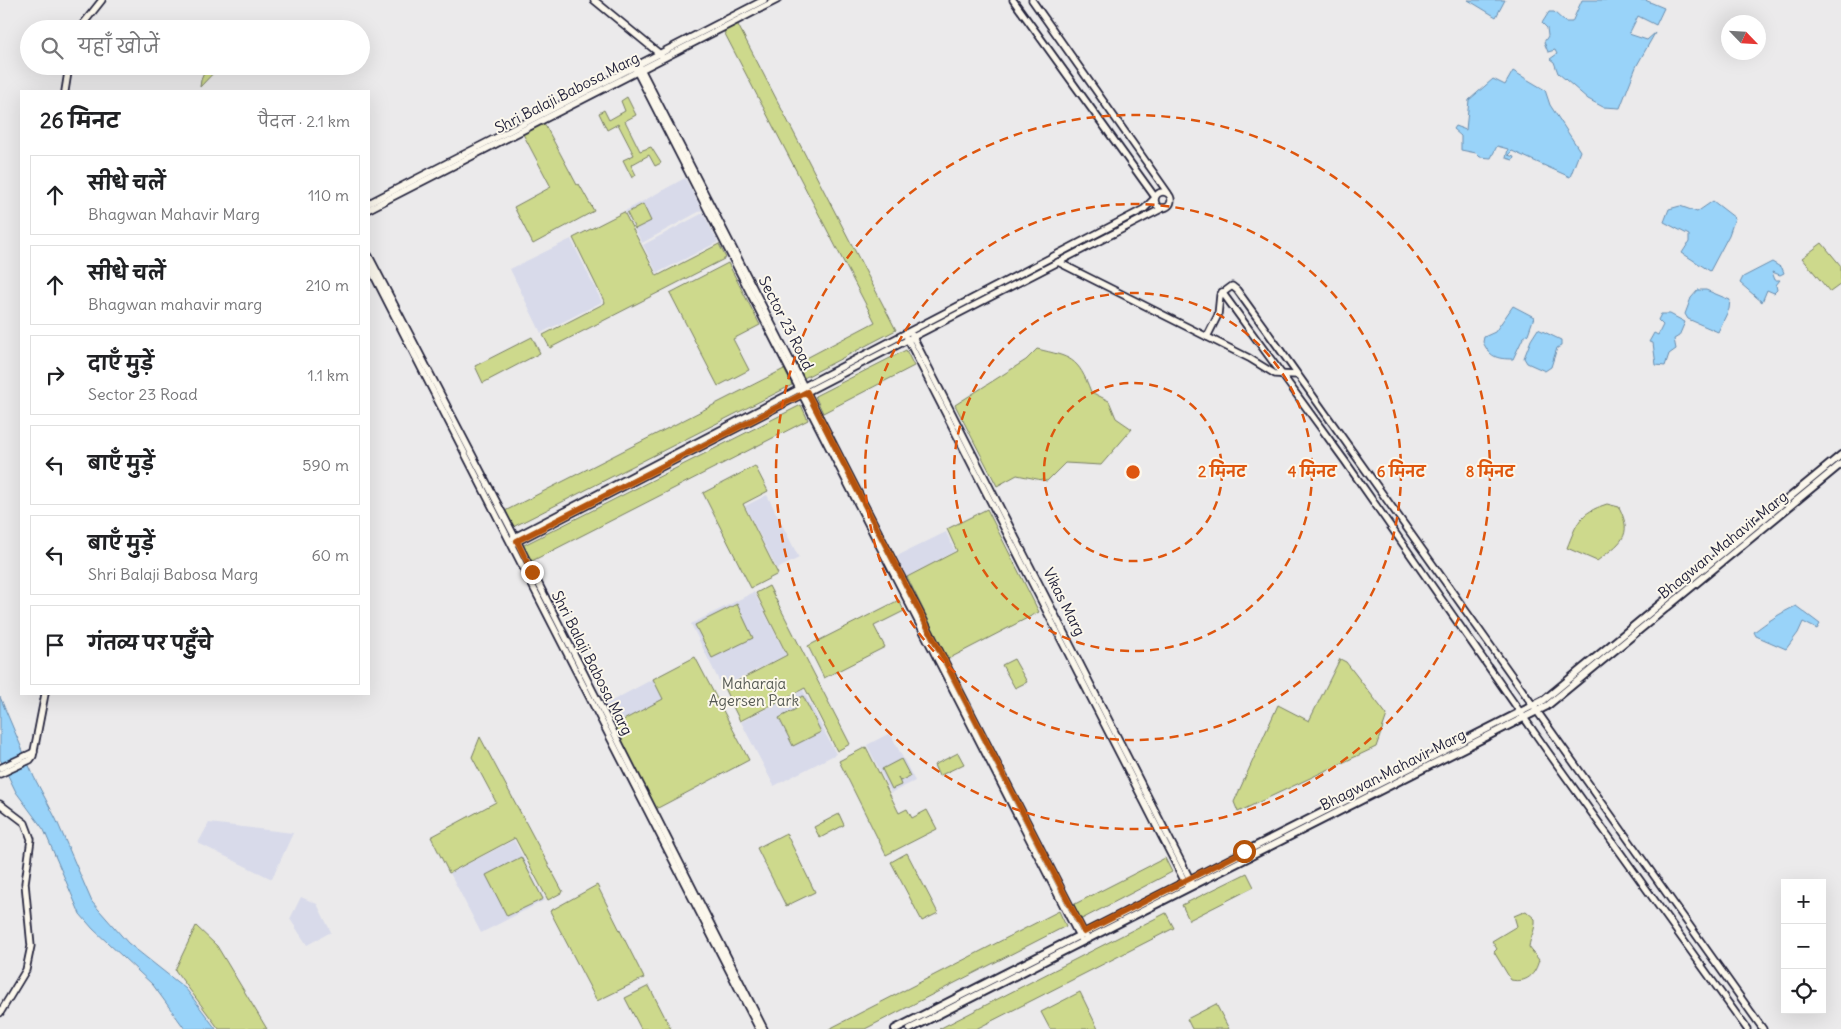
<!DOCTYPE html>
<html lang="hi">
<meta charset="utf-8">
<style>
:root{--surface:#fff;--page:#f2f2f2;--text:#202124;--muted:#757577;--line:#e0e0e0}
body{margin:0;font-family:Delius,"Playpen Sans Deva",sans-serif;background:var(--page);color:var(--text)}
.controls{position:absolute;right:15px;bottom:15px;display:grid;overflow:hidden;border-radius:0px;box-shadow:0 5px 20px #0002}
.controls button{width:45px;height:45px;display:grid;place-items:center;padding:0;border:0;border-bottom:1px solid var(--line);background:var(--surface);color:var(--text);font:25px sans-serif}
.compass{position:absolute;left:1721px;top:15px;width:45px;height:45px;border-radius:50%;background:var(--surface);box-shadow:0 5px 20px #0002;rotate:115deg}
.stop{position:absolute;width:15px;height:15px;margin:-11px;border:4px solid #b45309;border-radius:50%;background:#fff}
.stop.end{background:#b45309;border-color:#fff;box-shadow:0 1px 5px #0008}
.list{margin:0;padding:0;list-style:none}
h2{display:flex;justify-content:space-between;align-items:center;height:65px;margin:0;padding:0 20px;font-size:21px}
h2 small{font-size:16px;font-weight:400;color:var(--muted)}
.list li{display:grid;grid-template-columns:32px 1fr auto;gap:15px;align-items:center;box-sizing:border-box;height:80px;margin:0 10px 10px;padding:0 10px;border:1px solid var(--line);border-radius:0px}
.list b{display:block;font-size:19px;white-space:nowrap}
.list p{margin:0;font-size:16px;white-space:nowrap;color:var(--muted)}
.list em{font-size:16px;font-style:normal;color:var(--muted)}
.icon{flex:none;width:28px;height:28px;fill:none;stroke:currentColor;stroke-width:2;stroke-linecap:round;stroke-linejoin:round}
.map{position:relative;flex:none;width:1841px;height:1029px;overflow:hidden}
.search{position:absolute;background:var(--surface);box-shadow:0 5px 20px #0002;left:20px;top:20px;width:350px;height:55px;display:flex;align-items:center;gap:12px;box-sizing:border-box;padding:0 18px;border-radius:28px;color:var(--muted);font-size:19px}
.panel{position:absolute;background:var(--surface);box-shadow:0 5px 20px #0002;left:20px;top:90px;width:350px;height:605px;border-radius:0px}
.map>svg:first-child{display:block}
</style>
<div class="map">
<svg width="1841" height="1029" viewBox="0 0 1841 1029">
<rect width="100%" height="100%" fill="#ebeaeb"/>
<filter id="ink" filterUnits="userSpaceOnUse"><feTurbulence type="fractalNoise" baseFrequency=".02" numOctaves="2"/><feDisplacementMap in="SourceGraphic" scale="10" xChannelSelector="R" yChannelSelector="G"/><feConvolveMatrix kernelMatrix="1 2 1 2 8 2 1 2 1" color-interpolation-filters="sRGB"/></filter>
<g filter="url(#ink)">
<!-- built -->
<g fill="#d8daea">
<polygon points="685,178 702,210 642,243 625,211"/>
<polygon points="703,213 718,242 657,273 643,245"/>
<polygon points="571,239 602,302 541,333 510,269"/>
<polygon points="767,495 799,558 777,569 745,506"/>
<polygon points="946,532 955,551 906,577 897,556"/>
<polygon points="754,592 786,655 722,687 691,624"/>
<polygon points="653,679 663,699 614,725 604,705"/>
<polygon points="803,690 836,754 774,786 741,722"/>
<polygon points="890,733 915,781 891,793 867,745"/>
<polygon points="209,823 293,833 272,879 198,843"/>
<polygon points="514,840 545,900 481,933 450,873"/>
<polygon points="301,897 317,904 331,932 307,945 290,919"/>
</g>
<!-- green -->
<g fill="#cdd98c" stroke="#787e64">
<polygon points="737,23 896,330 804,378 797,363 875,322 723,30"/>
<polygon points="207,66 220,66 200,87 201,80"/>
<polygon points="627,97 636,115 625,121 640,151 651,147 661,163 655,166 649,155 631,165 636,175 632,178 623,160 634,155 618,124 607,130 599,113 604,110 609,120 625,111 621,101"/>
<polygon points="544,123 577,185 579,184 594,211 533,244 514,207 551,187 523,134"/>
<polygon points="643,204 651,221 635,229 627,213"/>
<polygon points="624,212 657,276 719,244 726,258 550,348 543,335 605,303 573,238"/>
<polygon points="1822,243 1841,266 1841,284 1830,292 1802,258"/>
<polygon points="728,263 760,325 733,339 749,370 718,386 670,293"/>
<polygon points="532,337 540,353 483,383 475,366"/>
<path d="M1037,349C1071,357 1078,357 1091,392L1109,401L1116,418L1132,429L1101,465L1065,463L1047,481L1017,475L997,486L955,405L1026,360Z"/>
<polygon points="906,350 914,366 823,413 815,396"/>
<polygon points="784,369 792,385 513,527 505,511"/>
<polygon points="801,405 808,420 530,562 522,546"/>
<polygon points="755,466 768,491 743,504 778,574 751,588 703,493"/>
<path d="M1607,504L1619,507C1634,537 1620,543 1597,561L1567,548C1577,523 1579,513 1607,504Z"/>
<polygon points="987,509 1039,612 948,659 907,577 957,551 947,529"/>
<polygon points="769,586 850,744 837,751 805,688 740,721 724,688 787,655 756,593"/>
<polygon points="899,600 904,611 874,626 885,647 824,678 808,646"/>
<polygon points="737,604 753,638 712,658 695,625"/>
<polygon points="695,657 749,760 656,809 614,725 663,699 653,679"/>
<polygon points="1014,659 1027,682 1015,688 1002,665"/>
<polygon points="1340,659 1346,662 1387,715 1376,747 1238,812 1234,802 1278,705 1309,721"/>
<polygon points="803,696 821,732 793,746 779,718 796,709 792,701"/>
<polygon points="480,737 563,892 548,900 515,838 449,873 431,837 496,802 472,757"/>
<polygon points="866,747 899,813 907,809 912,818 927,810 937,829 886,855 839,761"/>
<polygon points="958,753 964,764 939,776 934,765"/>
<polygon points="901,759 910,776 900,781 898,777 901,785 892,789 882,769"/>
<polygon points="839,814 844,825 820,838 814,827"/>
<polygon points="786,833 815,892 786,906 757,848"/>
<polygon points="907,853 938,913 922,921 891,862"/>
<polygon points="521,857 543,899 507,916 486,875"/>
<polygon points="1165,858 1172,872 1080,920 1073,905"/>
<polygon points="1247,873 1254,887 1189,920 1182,905"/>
<polygon points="597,885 644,978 597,1001 550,911"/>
<polygon points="1059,911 1066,926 865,1029 829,1029"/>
<path d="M1526,911L1535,919C1536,930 1530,937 1529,947L1539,960C1535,975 1527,983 1511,980L1494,952L1497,949L1492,941L1517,926L1514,916Z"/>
<polygon points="1166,913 1174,928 976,1029 939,1029"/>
<polygon points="196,926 217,946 267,1029 219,1029 175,970"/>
<polygon points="649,986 671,1029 641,1029 625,998"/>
<polygon points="1080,992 1098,1029 1050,1029 1041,1012"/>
<polygon points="1216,1004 1229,1029 1192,1029 1187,1019"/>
</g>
<!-- water -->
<g fill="#99d3f9" stroke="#698cad">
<polygon points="1468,0 1505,0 1496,17"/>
<polygon points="1582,0 1645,0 1664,8 1656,25 1638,16 1629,34 1647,40 1655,33 1636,67 1620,108 1603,107 1588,99 1558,73 1554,62 1550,59 1557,54 1555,50 1548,52 1544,42 1548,36 1547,28 1542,23 1549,12 1554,12 1565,22 1572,22"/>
<polygon points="1513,71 1545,90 1550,105 1580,151 1570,177 1512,151 1508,155 1514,157 1513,160 1506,158 1508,149 1497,146 1491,158 1480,157 1476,153 1461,150 1461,136 1453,129 1455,126 1466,130 1469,100 1493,79 1505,85"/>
<polygon points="1713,201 1735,218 1729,235 1710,271 1682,253 1689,242 1689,235 1664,222 1669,209 1680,206 1697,212"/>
<polygon points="1772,262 1782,268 1784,273 1780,275 1772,272 1775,280 1780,280 1776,285 1777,290 1774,293 1767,290 1762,302 1740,283 1743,277"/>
<polygon points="1698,290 1706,290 1730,300 1729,309 1718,332 1688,319 1685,314 1691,298"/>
<path d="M1513,306L1534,317L1528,334L1523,338L1513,359C1496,359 1490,357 1483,342L1484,337L1495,332Z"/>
<polygon points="1661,314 1670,314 1685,322 1679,336 1674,339 1676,349 1669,354 1665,366 1656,365 1653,343 1649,342 1654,333 1658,335 1663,325 1658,320"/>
<polygon points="1538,329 1561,340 1561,346 1557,348 1551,367 1545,371 1527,363 1524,358 1531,340"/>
<path d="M1796,606L1820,624L1817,629L1803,622L1798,633L1786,649L1756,636L1754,632C1767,622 1780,613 1796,606Z"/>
<polygon points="0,697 34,777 56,819 92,902 128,943 186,989 216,1029 185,1029 153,985 93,929 80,914 44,830 16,792 0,759"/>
</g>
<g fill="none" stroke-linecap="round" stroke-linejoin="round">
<defs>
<g id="tertiary">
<polyline points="594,0 661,55"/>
<polyline points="1013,0 1155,197"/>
<polyline points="1032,0 1168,193"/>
<polyline points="79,29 102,0"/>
<polyline points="639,65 1086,937"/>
<polyline points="635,68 1080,938"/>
<polyline points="65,91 69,66"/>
<circle cx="1163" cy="200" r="8"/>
<polyline points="369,203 764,0"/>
<polyline points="369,209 777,0"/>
<polyline points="369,256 517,541 764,1029"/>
<polyline points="1058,262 1249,358 1275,374 1297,375"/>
<polyline points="369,266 759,1029"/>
<polyline points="1222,292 1345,461 1548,752 1747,1029"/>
<polyline points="912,335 1192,883"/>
<polyline points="1207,337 1218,315 1220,295 1232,286 1237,290 1276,344 1763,1029"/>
<polyline points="907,338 1187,886"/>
<polyline points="513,538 1144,209 1154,199"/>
<polyline points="514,543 1163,208"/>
<polyline points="0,768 34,752"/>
<polyline points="0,774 30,760 33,756 45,694"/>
<polyline points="0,804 25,823 31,839 25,883 31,946 26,970 0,1013"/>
</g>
<g id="secondary">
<polyline points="895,1029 1544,700 1841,455"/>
<polyline points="910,1029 1547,706 1841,464"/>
</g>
</defs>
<!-- tertiary casing -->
<use href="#tertiary" stroke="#22223b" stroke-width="9"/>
<!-- secondary casing -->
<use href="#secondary" stroke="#22223b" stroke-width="10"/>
<!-- tertiary -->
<use href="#tertiary" stroke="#fbf7ec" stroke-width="5.5"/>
<!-- secondary -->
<use href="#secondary" stroke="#fbf7ec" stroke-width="6"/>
</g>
</g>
<g fill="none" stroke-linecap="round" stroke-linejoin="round" filter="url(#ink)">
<!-- route -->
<polyline stroke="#b45309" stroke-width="6" points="532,572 517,541 807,392 1084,932 1244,851"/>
</g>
<!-- distance rings -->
<g fill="none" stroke="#de560e" stroke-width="2.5" stroke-dasharray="9 6">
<circle cx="1133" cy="472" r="89"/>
<circle cx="1133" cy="472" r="179"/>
<circle cx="1133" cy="472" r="268"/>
<circle cx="1133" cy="472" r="357"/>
</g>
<g text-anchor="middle" stroke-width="4" stroke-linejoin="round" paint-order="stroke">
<!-- street labels -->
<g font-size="15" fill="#22223b" stroke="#fbf7ec">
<text transform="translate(567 93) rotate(-27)" y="5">Shri Balaji Babosa Marg</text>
<text transform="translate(786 323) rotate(63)" y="5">Sector 23 Road</text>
<text transform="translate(1723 545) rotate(-39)" y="5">Bhagwan Mahavir Marg</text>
<text transform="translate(1064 602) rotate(63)" y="5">Vikas Marg</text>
<text transform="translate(592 663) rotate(63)" y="5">Shri Balaji Babosa Marg</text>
<text transform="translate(1393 770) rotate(-27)" y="5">Bhagwan Mahavir Marg</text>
</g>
<!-- park labels -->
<g font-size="15" fill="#555953" stroke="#fbf7ec">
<text x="754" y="689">Maharaja<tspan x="754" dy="17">Agersen Park</tspan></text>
</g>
</g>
<circle cx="1133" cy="472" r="8" fill="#de560e" stroke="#fbf7ec" stroke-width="2.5"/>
<g font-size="15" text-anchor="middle" font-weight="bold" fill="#de560e" stroke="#fbf7ec" stroke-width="4" stroke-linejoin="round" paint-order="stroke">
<text x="1222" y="477">2 मिनट</text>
<text x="1312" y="477">4 मिनट</text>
<text x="1401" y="477">6 मिनट</text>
<text x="1490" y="477">8 मिनट</text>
</g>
</svg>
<div class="controls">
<button>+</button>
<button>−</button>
<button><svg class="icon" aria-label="locate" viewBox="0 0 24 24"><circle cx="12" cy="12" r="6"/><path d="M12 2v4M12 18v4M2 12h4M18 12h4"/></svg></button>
</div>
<svg class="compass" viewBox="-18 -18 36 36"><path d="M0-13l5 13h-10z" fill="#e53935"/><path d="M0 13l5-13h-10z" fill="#757577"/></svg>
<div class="stop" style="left:1244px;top:851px"></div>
<div class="stop end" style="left:532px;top:572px"></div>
<div class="search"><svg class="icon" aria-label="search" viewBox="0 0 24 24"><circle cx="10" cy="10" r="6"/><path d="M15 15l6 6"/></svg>यहाँ खोजें</div>
<section class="panel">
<h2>26 मिनट<small>पैदल · 2.1 km</small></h2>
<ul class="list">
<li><svg class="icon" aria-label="ahead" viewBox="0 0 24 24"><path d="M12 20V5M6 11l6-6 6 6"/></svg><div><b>सीधे चलें</b><p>Bhagwan Mahavir Marg</p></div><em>110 m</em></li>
<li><svg class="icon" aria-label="ahead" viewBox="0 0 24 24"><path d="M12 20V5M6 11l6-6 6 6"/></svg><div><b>सीधे चलें</b><p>Bhagwan mahavir marg</p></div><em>210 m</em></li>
<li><svg class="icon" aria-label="right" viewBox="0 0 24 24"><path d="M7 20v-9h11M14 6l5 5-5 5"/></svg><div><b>दाएँ मुड़ें</b><p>Sector 23 Road</p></div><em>1.1 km</em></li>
<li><svg class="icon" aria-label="left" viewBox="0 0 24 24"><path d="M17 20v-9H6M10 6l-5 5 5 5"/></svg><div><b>बाएँ मुड़ें</b></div><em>590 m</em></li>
<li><svg class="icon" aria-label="left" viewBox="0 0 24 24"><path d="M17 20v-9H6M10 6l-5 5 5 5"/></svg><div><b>बाएँ मुड़ें</b><p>Shri Balaji Babosa Marg</p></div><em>60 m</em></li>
<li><svg class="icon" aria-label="arrive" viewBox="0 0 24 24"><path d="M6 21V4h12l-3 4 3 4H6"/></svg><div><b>गंतव्य पर पहुँचे</b></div></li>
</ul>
</section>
</div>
